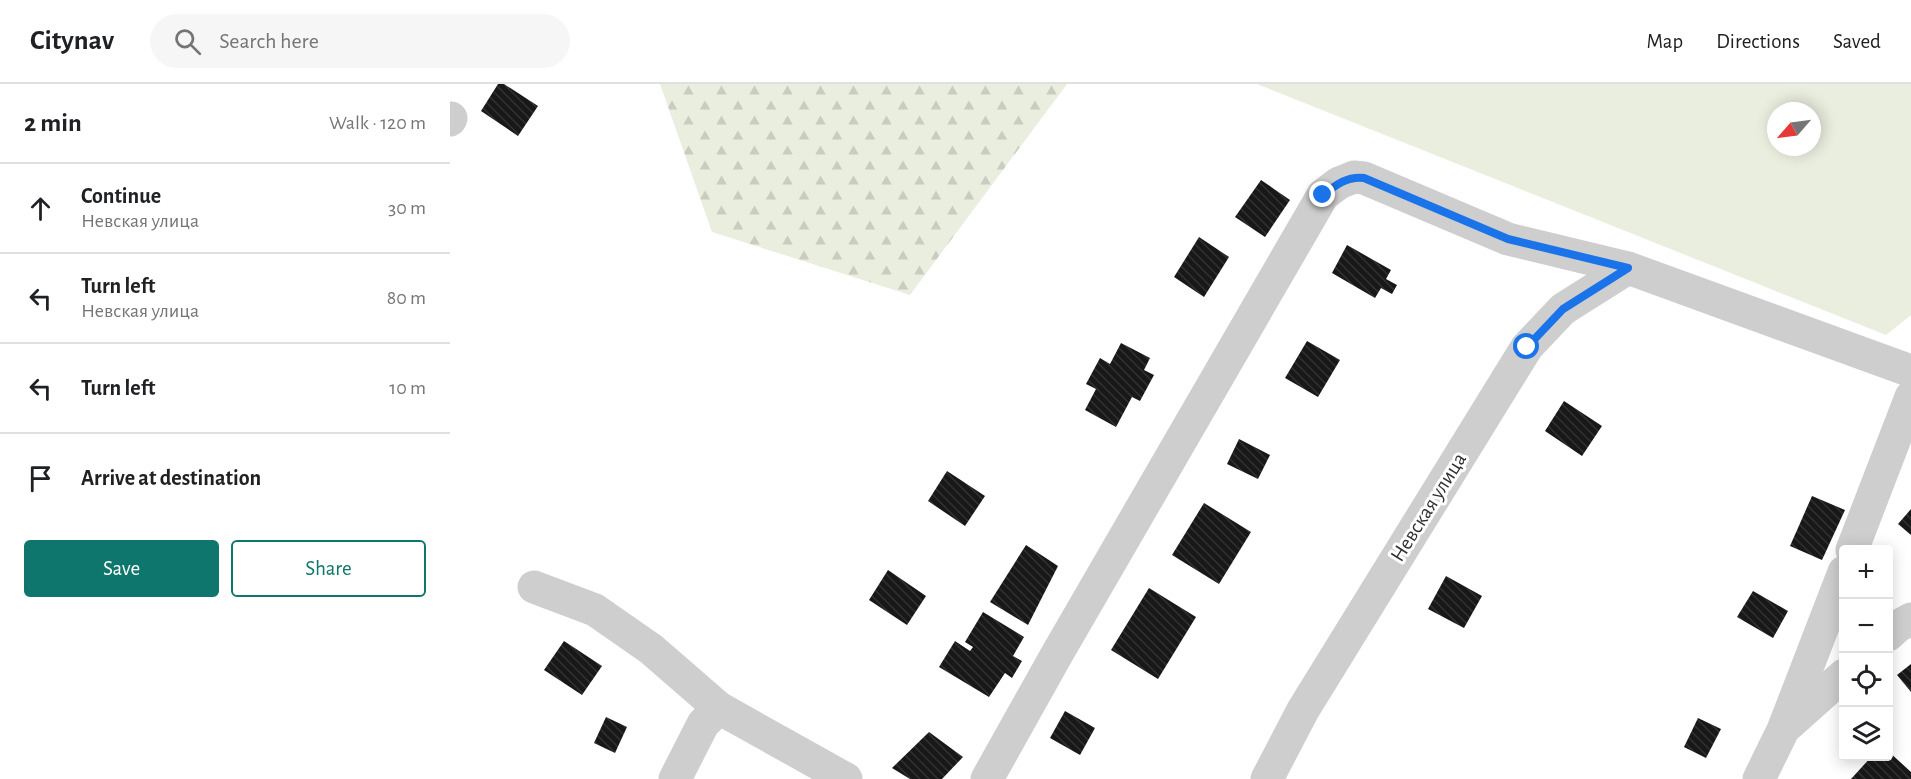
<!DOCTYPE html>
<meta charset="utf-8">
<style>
:root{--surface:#fff;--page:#f6f6f6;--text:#202124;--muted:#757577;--line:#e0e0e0;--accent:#0f766e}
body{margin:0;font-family:"Alegreya Sans",sans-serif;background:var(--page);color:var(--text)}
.controls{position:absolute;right:18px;bottom:18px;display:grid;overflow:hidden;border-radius:6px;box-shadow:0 3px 15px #0003}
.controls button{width:54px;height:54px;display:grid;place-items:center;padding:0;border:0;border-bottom:2px solid var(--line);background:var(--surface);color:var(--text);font:30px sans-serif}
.compass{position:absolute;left:1317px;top:18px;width:54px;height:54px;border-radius:50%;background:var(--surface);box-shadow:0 3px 15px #0003;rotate:242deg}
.stop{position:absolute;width:18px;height:18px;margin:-14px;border:4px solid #1a73e8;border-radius:50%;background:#fff}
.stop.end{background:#1a73e8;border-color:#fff;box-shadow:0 2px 6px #0008}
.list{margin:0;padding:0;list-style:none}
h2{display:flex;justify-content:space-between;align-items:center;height:78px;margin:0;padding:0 24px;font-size:26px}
h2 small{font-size:20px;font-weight:400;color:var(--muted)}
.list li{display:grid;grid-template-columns:39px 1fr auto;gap:18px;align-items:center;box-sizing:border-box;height:90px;padding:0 24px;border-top:2px solid var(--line)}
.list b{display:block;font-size:22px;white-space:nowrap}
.list p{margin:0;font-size:20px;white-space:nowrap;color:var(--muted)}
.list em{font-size:20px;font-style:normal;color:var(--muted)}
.actions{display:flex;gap:12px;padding:18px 24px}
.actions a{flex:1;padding:14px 0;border:2px solid var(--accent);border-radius:6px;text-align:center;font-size:21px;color:var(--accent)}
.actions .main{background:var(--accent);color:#fff}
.icon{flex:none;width:33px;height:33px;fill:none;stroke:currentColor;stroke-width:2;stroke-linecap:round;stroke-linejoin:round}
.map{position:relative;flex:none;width:1461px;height:695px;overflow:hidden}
header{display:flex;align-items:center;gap:36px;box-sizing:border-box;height:84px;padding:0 30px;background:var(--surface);border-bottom:2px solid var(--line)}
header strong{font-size:28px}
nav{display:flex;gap:33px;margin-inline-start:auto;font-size:21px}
.search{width:420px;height:54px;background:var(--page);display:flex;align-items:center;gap:15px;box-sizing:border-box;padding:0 21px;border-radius:33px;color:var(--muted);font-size:22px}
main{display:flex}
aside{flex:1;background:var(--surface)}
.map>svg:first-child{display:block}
</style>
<header>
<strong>Citynav</strong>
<div class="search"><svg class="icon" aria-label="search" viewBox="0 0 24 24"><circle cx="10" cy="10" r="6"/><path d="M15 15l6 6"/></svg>Search here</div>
<nav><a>Map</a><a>Directions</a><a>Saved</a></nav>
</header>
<main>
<aside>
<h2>2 min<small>Walk · 120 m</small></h2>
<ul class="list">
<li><svg class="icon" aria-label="ahead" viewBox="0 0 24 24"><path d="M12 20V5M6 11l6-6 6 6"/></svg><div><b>Continue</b><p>Невская улица</p></div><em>30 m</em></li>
<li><svg class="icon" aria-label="left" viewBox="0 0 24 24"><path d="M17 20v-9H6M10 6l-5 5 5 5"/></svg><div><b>Turn left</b><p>Невская улица</p></div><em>80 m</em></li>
<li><svg class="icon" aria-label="left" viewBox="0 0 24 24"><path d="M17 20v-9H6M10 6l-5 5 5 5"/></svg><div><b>Turn left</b></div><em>10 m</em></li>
<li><svg class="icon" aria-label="arrive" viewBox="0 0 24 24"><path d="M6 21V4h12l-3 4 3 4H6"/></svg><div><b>Arrive at destination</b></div></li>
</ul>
<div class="actions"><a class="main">Save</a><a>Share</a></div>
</aside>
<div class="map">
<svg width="1461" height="695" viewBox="0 0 1461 695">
<defs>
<pattern id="forest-firs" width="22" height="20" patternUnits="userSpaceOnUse" patternTransform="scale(1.5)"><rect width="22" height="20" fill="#e9eedf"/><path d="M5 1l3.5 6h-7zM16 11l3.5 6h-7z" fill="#c8cdc0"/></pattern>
<pattern id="building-back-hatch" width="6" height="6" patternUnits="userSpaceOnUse" patternTransform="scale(1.5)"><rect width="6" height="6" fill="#181818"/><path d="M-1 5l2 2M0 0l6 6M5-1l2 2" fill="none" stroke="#313131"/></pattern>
</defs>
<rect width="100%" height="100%" fill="#fff"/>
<!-- green -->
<path fill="#e9eedf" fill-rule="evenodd" d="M807,0H1461V231L1436,251ZM1326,27H1362V63H1326Z"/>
<!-- forest -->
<polygon fill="url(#forest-firs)" points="210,0 617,0 460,211 262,148"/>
<!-- building -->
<g fill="url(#building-back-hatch)">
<polygon points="48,0 54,0 88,22 68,52 31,27"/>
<polygon points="811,96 840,116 815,153 785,133"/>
<polygon points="749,153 779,173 754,213 724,193"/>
<polygon points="897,161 941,186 936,195 947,201 942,210 931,204 925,214 882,189"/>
<polygon points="857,257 890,276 868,313 835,294"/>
<polygon points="671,259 700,274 694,286 704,291 690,317 682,313 666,343 635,326 646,305 636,300 650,274 660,280"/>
<polygon points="1114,317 1152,342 1132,372 1095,347"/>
<polygon points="789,355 820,371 808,395 777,380"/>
<polygon points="497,387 535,412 515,442 478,417"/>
<polygon points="1362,412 1395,426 1372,476 1340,462"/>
<polygon points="754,419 801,448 769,500 722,471"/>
<polygon points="1461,425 1461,451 1448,440"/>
<polygon points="576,461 608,482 578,541 540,518"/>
<polygon points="438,486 476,512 457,541 419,516"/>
<polygon points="996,492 1032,512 1014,544 978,525"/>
<polygon points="699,504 746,533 708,595 661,566"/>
<polygon points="1303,507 1338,527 1323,554 1287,533"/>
<polygon points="533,528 574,553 563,572 572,577 562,594 555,589 539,613 489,583 505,557 520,567 523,563 515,558"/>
<polygon points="114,557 152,582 132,611 94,586"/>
<polygon points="1461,580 1461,608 1447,591"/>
<polygon points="615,627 645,644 630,671 600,654"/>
<polygon points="156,633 177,643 165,669 144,659"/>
<polygon points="1248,634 1271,645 1256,674 1234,663"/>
<polygon points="479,648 513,673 492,695 460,695 442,684"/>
<polygon points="1438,667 1461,688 1461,695 1401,695 1422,672 1438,672"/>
</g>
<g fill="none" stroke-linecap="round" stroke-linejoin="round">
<!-- minor -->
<g stroke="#cecece" stroke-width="33">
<polyline points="0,36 1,34"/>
<polyline points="1402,466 1461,313"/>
<polyline points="84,503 145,526 201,565 269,624 396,695"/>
<polyline points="1438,551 1448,542 1461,535"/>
<polyline points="1338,641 1394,591"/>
<polyline points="225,695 253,640 269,624"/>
<polyline points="537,695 607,570 873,111 889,99 904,93 914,94 1058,155 1178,184 1461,287"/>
<polyline points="817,695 853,626 1077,263 1113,225 1178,184"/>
<polyline points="1309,695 1333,646 1394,488"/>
</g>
</g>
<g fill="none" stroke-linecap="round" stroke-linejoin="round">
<!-- route -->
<path stroke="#1a73e8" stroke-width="8" d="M873,111C886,101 897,92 914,94L1058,155L1178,184L1113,225L1077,263"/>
</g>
<g text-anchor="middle" stroke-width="6" stroke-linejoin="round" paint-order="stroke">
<!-- street labels -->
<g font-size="21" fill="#313131" stroke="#fff">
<text transform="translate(978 423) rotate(-58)" y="7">Невская улица</text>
</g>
</g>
</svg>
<div class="controls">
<button>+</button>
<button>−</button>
<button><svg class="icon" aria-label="locate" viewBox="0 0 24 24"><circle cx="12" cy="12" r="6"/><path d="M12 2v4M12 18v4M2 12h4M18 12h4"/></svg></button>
<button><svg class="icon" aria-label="layers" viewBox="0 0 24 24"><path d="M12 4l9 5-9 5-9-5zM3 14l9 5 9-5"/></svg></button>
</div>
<svg class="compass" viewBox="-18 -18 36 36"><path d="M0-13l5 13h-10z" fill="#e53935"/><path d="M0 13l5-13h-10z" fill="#757577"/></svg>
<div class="stop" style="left:1077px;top:263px"></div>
<div class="stop end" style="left:873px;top:111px"></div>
</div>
</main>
